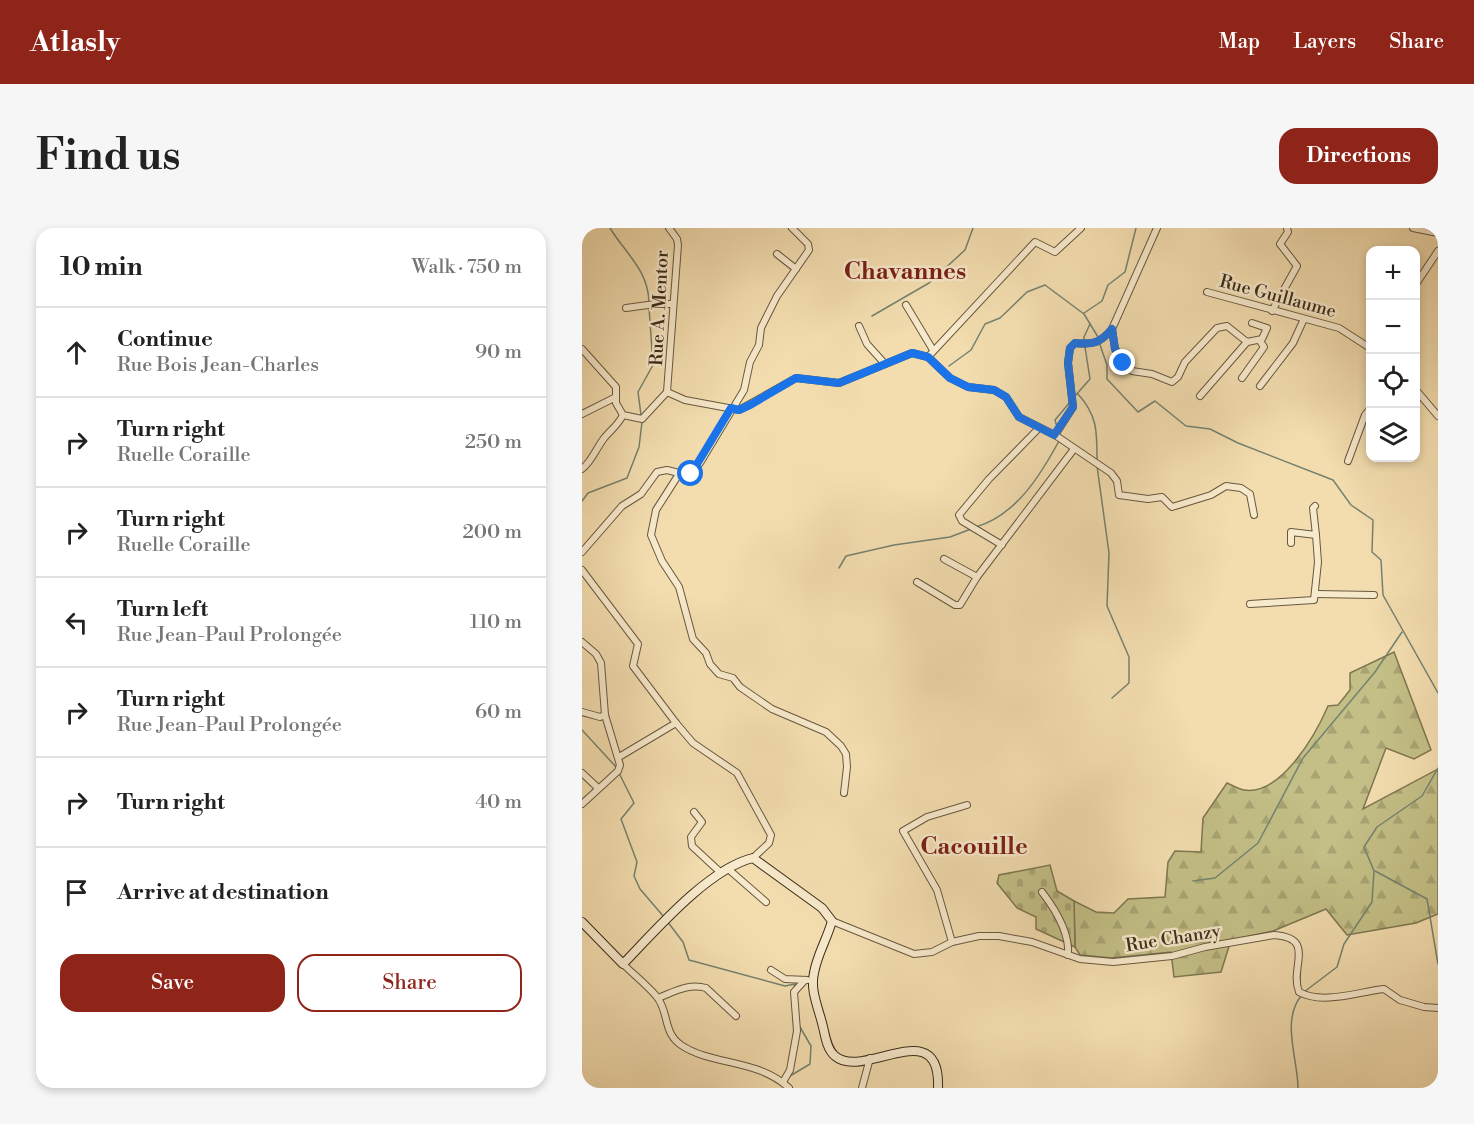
<!DOCTYPE html>
<meta charset="utf-8">
<style>
:root{--surface:#fff;--page:#f6f6f6;--text:#222;--muted:#767676;--line:#e0e0e0;--accent:#8f2418}
body{margin:0;font-family:"Libre Bodoni",serif;background:var(--page);color:var(--text)}
.controls{position:absolute;right:18px;top:18px;display:grid;overflow:hidden;border-radius:12px;box-shadow:0 3px 9px #0003}
.controls button{width:54px;height:54px;display:grid;place-items:center;padding:0;border:0;border-bottom:2px solid var(--line);background:var(--surface);color:var(--text);font:30px sans-serif}
.stop{position:absolute;width:18px;height:18px;margin:-14px;border:4px solid #1a73e8;border-radius:50%;background:#fff}
.stop.end{background:#1a73e8;border-color:#fff;box-shadow:0 2px 6px #0008}
.list{margin:0;padding:0;list-style:none}
h2{display:flex;justify-content:space-between;align-items:center;height:78px;margin:0;padding:0 24px;font-size:26px}
h2 small{font-size:20px;font-weight:400;color:var(--muted)}
.list li{display:grid;grid-template-columns:39px 1fr auto;gap:18px;align-items:center;box-sizing:border-box;height:90px;padding:0 24px;border-top:2px solid var(--line)}
.list b{display:block;font-size:22px;white-space:nowrap}
.list p{margin:0;font-size:20px;white-space:nowrap;color:var(--muted)}
.list em{font-size:20px;font-style:normal;color:var(--muted)}
.actions{display:flex;gap:12px;padding:18px 24px}
.actions a{flex:1;padding:14px 0;border:2px solid var(--accent);border-radius:18px;text-align:center;font-size:21px;color:var(--accent)}
.actions .main{background:var(--accent);color:#fff}
.icon{flex:none;width:33px;height:33px;fill:none;stroke:currentColor;stroke-width:2;stroke-linecap:round;stroke-linejoin:round}
.map{position:relative;flex:none;width:856px;height:860px;overflow:hidden;border-radius:18px}
header{display:flex;align-items:center;gap:36px;box-sizing:border-box;height:84px;padding:0 30px;background:var(--accent);color:#fff}
header strong{font-size:28px}
nav{display:flex;gap:33px;margin-inline-start:auto;font-size:21px}
.intro{display:flex;align-items:center;justify-content:space-between;box-sizing:border-box;height:144px;padding:0 36px}
h1{margin:0;font-size:42px}
.button{padding:15px 27px;border-radius:18px;background:var(--accent);color:#fff;font-size:21px;font-weight:700}
main{display:flex;gap:36px;padding:0 36px}
aside{flex:1;background:var(--surface);border-radius:18px;box-shadow:0 3px 9px #0003}
.map>svg:first-child{display:block}
</style>
<header>
<strong>Atlasly</strong>
<nav><a>Map</a><a>Layers</a><a>Share</a></nav>
</header>
<div class="intro"><h1>Find us</h1><a class="button">Directions</a></div>
<main>
<aside>
<h2>10 min<small>Walk · 750 m</small></h2>
<ul class="list">
<li><svg class="icon" aria-label="ahead" viewBox="0 0 24 24"><path d="M12 20V5M6 11l6-6 6 6"/></svg><div><b>Continue</b><p>Rue Bois Jean-Charles</p></div><em>90 m</em></li>
<li><svg class="icon" aria-label="right" viewBox="0 0 24 24"><path d="M7 20v-9h11M14 6l5 5-5 5"/></svg><div><b>Turn right</b><p>Ruelle Coraille</p></div><em>250 m</em></li>
<li><svg class="icon" aria-label="right" viewBox="0 0 24 24"><path d="M7 20v-9h11M14 6l5 5-5 5"/></svg><div><b>Turn right</b><p>Ruelle Coraille</p></div><em>200 m</em></li>
<li><svg class="icon" aria-label="left" viewBox="0 0 24 24"><path d="M17 20v-9H6M10 6l-5 5 5 5"/></svg><div><b>Turn left</b><p>Rue Jean-Paul Prolongée</p></div><em>110 m</em></li>
<li><svg class="icon" aria-label="right" viewBox="0 0 24 24"><path d="M7 20v-9h11M14 6l5 5-5 5"/></svg><div><b>Turn right</b><p>Rue Jean-Paul Prolongée</p></div><em>60 m</em></li>
<li><svg class="icon" aria-label="right" viewBox="0 0 24 24"><path d="M7 20v-9h11M14 6l5 5-5 5"/></svg><div><b>Turn right</b></div><em>40 m</em></li>
<li><svg class="icon" aria-label="arrive" viewBox="0 0 24 24"><path d="M6 21V4h12l-3 4 3 4H6"/></svg><div><b>Arrive at destination</b></div></li>
</ul>
<div class="actions"><a class="main">Save</a><a>Share</a></div>
</aside>
<div class="map">
<svg width="856" height="860" viewBox="0 0 856 860">
<defs>
<pattern id="forest-firs" width="22" height="20" patternUnits="userSpaceOnUse" patternTransform="scale(1.5)"><rect width="22" height="20" fill="#c3bf86"/><path d="M5 1l3.5 6h-7zM16 11l3.5 6h-7z" fill="#a8a473"/></pattern>
<pattern id="cemetery-stones" width="16" height="16" patternUnits="userSpaceOnUse" patternTransform="scale(1.5)"><rect width="16" height="16" fill="#c3bf86"/><path d="M2 7V4a2 2 0 0 1 4 0v3zM10 15v-3a2 2 0 0 1 4 0v3z" fill="#a8a473"/></pattern>
</defs>
<rect width="100%" height="100%" fill="#f3ddaf"/>
<filter id="stains"><feTurbulence type="fractalNoise" baseFrequency=".00333" numOctaves="4"/><feColorMatrix values="0 0 0 0 .2 0 0 0 0 .09 0 0 0 0 .02 0 0 0 .5 -.17"/></filter>
<radialGradient id="worn" r=".72"><stop offset=".6" stop-color="#630" stop-opacity="0"/><stop offset="1" stop-color="#630" stop-opacity=".3"/></radialGradient>
<!-- forest -->
<path fill="url(#forest-firs)" stroke="#7e7650" stroke-width="1.5" d="M812,424L849,522L832,531L804,520L781,581L856,541V686L834,695L765,707L744,681L691,703L649,712L639,744L592,749L589,724L530,730L498,727L493,719L492,673L514,684L532,685L546,671L583,669L586,634L593,623L619,624L621,590L645,555C650,557 656,561 662,562C699,568 734,506 746,478L756,477L768,462V445Z"/>
<!-- cemetery -->
<polygon fill="url(#cemetery-stones)" stroke="#7e7650" stroke-width="1.5" points="468,637 475,663 492,673 493,719 454,701 454,689 435,680 415,655 417,647"/>
<g fill="none" stroke-linecap="round" stroke-linejoin="round">
<!-- stream -->
<g stroke="#748270" stroke-width="1.5">
<path d="M28,0C44,26 66,42 67,74"/>
<polyline points="502,85 520,73 526,57 543,44 554,0"/>
<polyline points="290,88 347,55 383,22 391,0"/>
<polyline points="502,114 502,109 508,96"/>
<polyline points="517,114 525,137 525,151 556,184 573,173 604,198 628,201 656,215 751,252 769,277 791,292 790,324 799,332 801,367 856,465"/>
<polyline points="367,138 389,122 403,96 418,90 445,64 463,57 502,86 516,109"/>
<path d="M496,166C516,188 515,205 515,233"/>
<polyline points="493,168 508,151 503,119"/>
<polyline points="59,187 56,164 71,137 67,79"/>
<polyline points="475,199 473,192 488,174"/>
<polyline points="515,238 527,325 525,378 547,429 547,455 530,470"/>
<polyline points="0,273 6,265 45,250 57,219 60,194"/>
<path d="M394,299C434,287 458,248 477,213"/>
<polyline points="257,340 264,328 312,317 368,309 389,301"/>
<polyline points="0,502 35,540"/>
<polyline points="37,545 52,575 39,591 55,634 52,648 58,661 82,689"/>
<polyline points="793,643 845,671 856,736"/>
<polyline points="611,653 633,650 676,615 721,530 793,444 820,404"/>
<polyline points="85,693 101,714 107,732 203,758 213,756 212,760"/>
<polyline points="722,764 755,739 762,716 790,674 792,643 782,619 795,599 840,568 856,540"/>
<polyline points="208,848 228,836 229,818 218,799"/>
<path d="M716,860C716,831 699,793 719,768"/>
</g>
<defs>
<g id="street">
<polyline points="831,0 856,5"/>
<polyline points="195,26 214,41"/>
<polyline points="834,56 856,23"/>
<polyline points="625,64 757,100 788,120"/>
<polyline points="324,77 351,122"/>
<polyline points="44,80 73,76 91,76"/>
<polyline points="690,83 715,38 698,16 706,4 705,0"/>
<polyline points="277,98 285,116 303,136"/>
<polyline points="530,101 533,121 550,143 570,146 590,154 596,149 603,134 635,100 645,98 665,114 680,111 685,100 670,95"/>
<polyline points="0,121 34,159 34,175 41,187 60,191 85,164"/>
<polyline points="346,129 453,14 473,24 499,0"/>
<polyline points="660,150 682,119 678,113"/>
<polyline points="678,158 711,115 721,93"/>
<polyline points="834,162 856,188"/>
<polyline points="85,164 103,172 157,182 214,150 257,155 330,125 346,129 368,150 386,159 412,162 424,169 437,189 473,207 529,245 535,253 537,267 566,271 580,269 590,279 629,267 644,258 659,260 668,266 672,287"/>
<polyline points="85,164 96,17 95,11 87,0"/>
<polyline points="618,168 665,114"/>
<polyline points="0,186 34,169"/>
<path d="M473,207L491,179L486,135L488,120L493,115C511,117 518,115 530,101L575,0"/>
<polyline points="766,233 783,187 788,181"/>
<path d="M0,241C11,232 14,220 23,209C30,201 36,197 41,187"/>
<polyline points="97,246 74,282 69,307 80,333 97,359 111,411 124,425 128,436 137,446 151,450 158,459 190,481 244,504 259,518 264,526 265,539 262,565"/>
<polyline points="709,315 709,304 734,307 731,280 733,278"/>
<polyline points="420,317 380,293 377,287 407,251 457,200"/>
<polyline points="0,324 40,278 59,266 75,244 85,242 105,247 118,235 162,162 168,134 177,117 179,100 195,68 227,22 226,16 210,0"/>
<polyline points="362,331 395,349 492,221"/>
<polyline points="0,342 56,416 51,438 94,495"/>
<polyline points="335,354 373,377 378,377 395,349"/>
<polyline points="734,366 792,367"/>
<polyline points="668,376 732,372 736,334 734,307"/>
<polyline points="0,414 14,426 19,435 23,487 38,537 36,543 0,576"/>
<polyline points="0,484 18,489 23,487"/>
<polyline points="37,529 94,495 111,515 155,545 189,607 187,615 171,630"/>
<polyline points="0,545 16,560"/>
<polyline points="112,584 120,594 109,609 110,618 138,644"/>
<polyline points="145,640 184,674"/>
<path d="M460,664C473,681 488,705 486,727"/>
<path d="M250,693L332,726L350,724L370,714L397,708H417L450,714L498,731L531,734L590,728L623,719L692,707C735,710 707,739 717,764C741,777 775,764 802,761L818,772L842,779L856,780"/>
<polyline points="370,714 355,662 321,603 345,589 385,577"/>
<path d="M41,736C52,747 65,757 75,769C87,784 81,805 99,817C130,838 174,830 207,860"/>
<polyline points="189,742 203,751 225,752"/>
<path d="M76,770C92,764 106,755 124,760L154,788"/>
<polyline points="201,854 208,842 215,803 212,764 223,752"/>
<polyline points="280,860 288,830"/>
</g>
<path id="secondary" d="M0,694L41,736C74,702 126,641 171,630L240,680L250,693C245,711 235,727 232,745C228,762 236,779 240,795C243,805 244,821 253,828C281,853 359,784 356,860"/>
</defs>
<!-- street casing -->
<use href="#street" stroke="#68583f" stroke-width="8"/>
<!-- secondary casing -->
<use href="#secondary" stroke="#3a2c1a" stroke-width="10"/>
<!-- street -->
<use href="#street" stroke="#f7e9cb" stroke-width="6"/>
<!-- secondary -->
<use href="#secondary" stroke="#f7e9cb" stroke-width="8"/>
</g>
<g fill="none" stroke-linecap="round" stroke-linejoin="round">
<!-- route -->
<path stroke="#1a73e8" stroke-width="8" d="M109,246L149,180L157,182L168,177L214,150L257,155L330,125L346,129L368,150L386,159L412,162L424,169L437,189L472,207L491,179L486,135L488,120L493,115C511,117 518,115 530,101L533,121L541,135"/>
</g>
<g text-anchor="middle" stroke-width="5" stroke-linejoin="round" paint-order="stroke">
<!-- street labels -->
<g font-size="18" fill="#3a2c1a" stroke="#f7e9cb">
<text transform="translate(696 68) rotate(15)" y="6">Rue Guillaume</text>
<text transform="translate(77 80) rotate(-87)" y="6">Rue A. Mentor</text>
<text transform="translate(591 710) rotate(-9)" y="6">Rue Chanzy</text>
</g>
<!-- district labels -->
<g font-size="24" font-weight="bold" fill="#7a1f14" stroke="#f7e9cb">
<text x="323" y="51">Chavannes</text>
<text x="392" y="626">Cacouille</text>
</g>
</g>
<rect width="100%" height="100%" filter="url(#stains)"/>
<rect width="100%" height="100%" fill="url(#worn)"/>
</svg>
<div class="controls">
<button>+</button>
<button>−</button>
<button><svg class="icon" aria-label="locate" viewBox="0 0 24 24"><circle cx="12" cy="12" r="6"/><path d="M12 2v4M12 18v4M2 12h4M18 12h4"/></svg></button>
<button><svg class="icon" aria-label="layers" viewBox="0 0 24 24"><path d="M12 4l9 5-9 5-9-5zM3 14l9 5 9-5"/></svg></button>
</div>
<div class="stop" style="left:109px;top:246px"></div>
<div class="stop end" style="left:541px;top:135px"></div>
</div>
</main>
